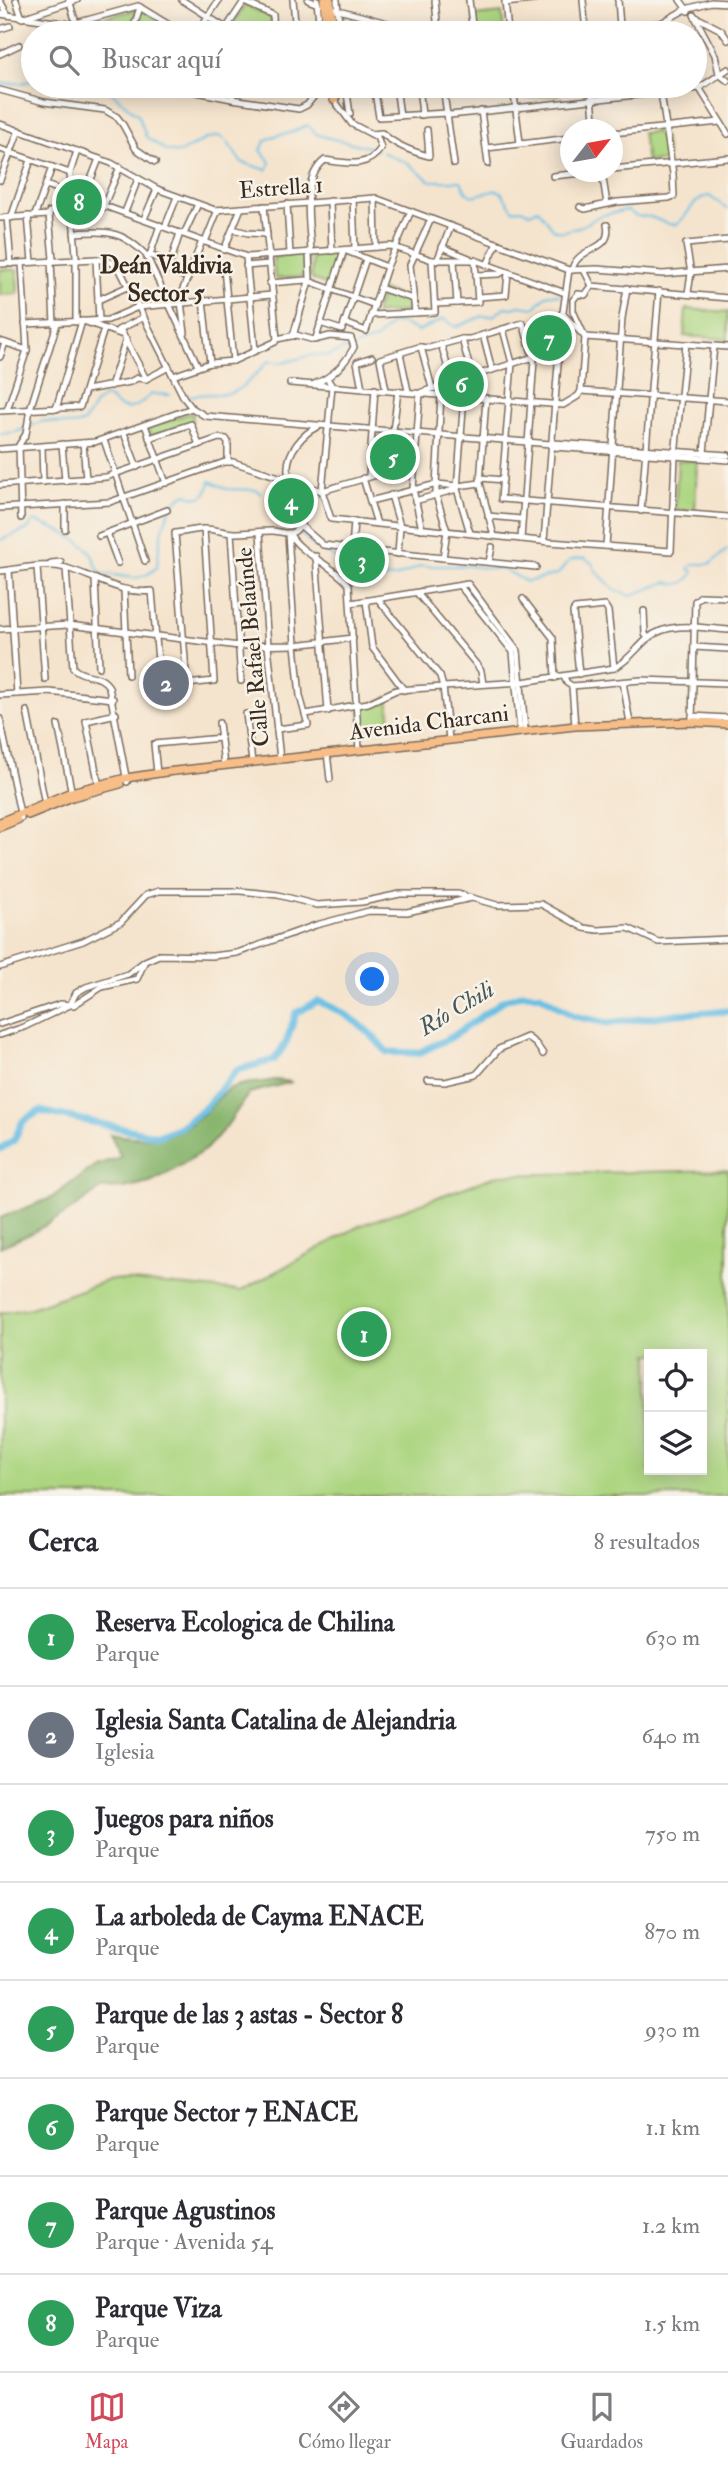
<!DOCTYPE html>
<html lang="es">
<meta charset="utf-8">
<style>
:root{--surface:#fff;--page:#f7f7f7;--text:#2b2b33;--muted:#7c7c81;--line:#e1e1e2;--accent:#d1495b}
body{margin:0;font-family:"IM FELL Double Pica",serif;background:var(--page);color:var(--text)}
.controls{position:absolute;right:21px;bottom:21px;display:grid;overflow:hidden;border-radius:0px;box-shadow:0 4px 18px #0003}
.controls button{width:63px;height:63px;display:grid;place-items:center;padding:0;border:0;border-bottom:2px solid var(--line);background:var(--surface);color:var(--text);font:35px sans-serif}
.compass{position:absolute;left:560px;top:119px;width:63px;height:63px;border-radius:50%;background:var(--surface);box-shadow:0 4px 18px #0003;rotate:59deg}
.you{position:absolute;left:373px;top:980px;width:24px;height:24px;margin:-18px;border:5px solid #fff;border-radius:50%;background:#1a73e8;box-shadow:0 0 0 10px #1a73e833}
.badge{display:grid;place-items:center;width:46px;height:46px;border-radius:50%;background:var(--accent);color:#fff;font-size:23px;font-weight:700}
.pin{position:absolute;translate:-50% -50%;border:4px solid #fff;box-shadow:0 2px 7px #0006}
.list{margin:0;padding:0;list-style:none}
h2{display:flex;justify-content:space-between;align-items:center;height:91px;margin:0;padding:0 28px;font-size:30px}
h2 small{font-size:23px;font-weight:400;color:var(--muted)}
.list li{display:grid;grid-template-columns:46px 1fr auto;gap:21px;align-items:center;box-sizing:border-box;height:98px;padding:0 28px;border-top:2px solid var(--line)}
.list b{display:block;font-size:26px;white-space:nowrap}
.list p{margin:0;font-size:23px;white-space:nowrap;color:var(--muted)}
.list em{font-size:23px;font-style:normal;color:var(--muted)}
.icon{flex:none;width:38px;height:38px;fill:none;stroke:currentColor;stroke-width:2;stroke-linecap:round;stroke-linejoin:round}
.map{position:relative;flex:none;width:728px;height:1496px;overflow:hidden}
.search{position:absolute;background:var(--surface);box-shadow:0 4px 18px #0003;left:21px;right:21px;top:21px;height:77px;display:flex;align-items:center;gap:18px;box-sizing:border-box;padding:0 24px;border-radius:38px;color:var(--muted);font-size:26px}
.sheet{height:875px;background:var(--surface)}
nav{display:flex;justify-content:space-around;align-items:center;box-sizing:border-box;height:98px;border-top:2px solid var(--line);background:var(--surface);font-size:19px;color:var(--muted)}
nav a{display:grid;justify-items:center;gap:4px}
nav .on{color:var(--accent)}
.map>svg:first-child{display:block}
</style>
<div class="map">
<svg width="728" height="1496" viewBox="0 0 728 1496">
<rect width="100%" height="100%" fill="#f7f3e8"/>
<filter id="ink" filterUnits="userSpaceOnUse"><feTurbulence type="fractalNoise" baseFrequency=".0143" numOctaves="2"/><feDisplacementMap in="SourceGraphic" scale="14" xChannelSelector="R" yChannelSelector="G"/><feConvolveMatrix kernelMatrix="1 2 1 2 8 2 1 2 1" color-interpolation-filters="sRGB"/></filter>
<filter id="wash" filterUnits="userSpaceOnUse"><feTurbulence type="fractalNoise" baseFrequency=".00686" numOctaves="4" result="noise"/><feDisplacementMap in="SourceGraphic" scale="28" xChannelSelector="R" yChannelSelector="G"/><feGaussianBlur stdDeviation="1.57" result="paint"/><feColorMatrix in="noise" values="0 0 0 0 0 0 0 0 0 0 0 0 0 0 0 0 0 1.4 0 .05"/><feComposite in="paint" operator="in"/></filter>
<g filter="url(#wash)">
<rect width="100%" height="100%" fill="#f5e4cd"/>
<!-- green -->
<g fill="#acd580" stroke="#74804f" stroke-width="2" fill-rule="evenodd">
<polygon points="245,5 271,17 271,33 228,33"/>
<polygon points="138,9 131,31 83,25 83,23"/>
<polygon points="141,9 178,33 135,32"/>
<polygon points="502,13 504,33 476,33 474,16"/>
<polygon points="527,86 558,86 559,95 528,98"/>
<polygon points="656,132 664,138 667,156 665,161 647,162 642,133"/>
<polygon points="341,252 330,286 312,279 312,254"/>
<polygon points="307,254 309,276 275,279 273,257"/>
<polygon points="0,269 17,270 18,294 0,295"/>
<polygon points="382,290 412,301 412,311 375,314"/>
<polygon points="686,309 728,312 728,339 684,336"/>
<polygon points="187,414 193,414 192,423 150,436 148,428"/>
<polygon points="376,436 391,437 391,440 395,440 396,437 411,439 411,466 373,465 374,438"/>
<polygon points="678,460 697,461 695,511 675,510"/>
<polygon points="388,697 391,722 361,731 360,710"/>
<path d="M728,1170V1496H0V1313L31,1308L111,1279L241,1291L359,1226L498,1175ZM649,1354H702V1470H649Z"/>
</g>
<!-- forest -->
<path fill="#89b66e" stroke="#627046" stroke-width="2" d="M275,1080L292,1082L249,1093L226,1127L206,1149L172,1171L150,1182L124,1188L101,1189L65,1214L30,1234L0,1247V1218L51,1198L96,1165L121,1157L110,1134C149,1141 171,1142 203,1114C213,1106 220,1093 231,1088C243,1082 262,1083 275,1080Z"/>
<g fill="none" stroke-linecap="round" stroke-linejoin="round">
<!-- stream -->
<g stroke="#69bfe5" stroke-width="2">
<polyline points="0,84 22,83 33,80"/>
<path d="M104,86L139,116L146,137L167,151L179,153L206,139L219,136L226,140L241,162L267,170L270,162L261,150L266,140L277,135L290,133L307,125C310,127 312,131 315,133C321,139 363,143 377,150"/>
<path d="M382,152L409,164L430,181H461L466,192L472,196L497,190L501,192L513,210L521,209L530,213L538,209L553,229L562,232L582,226L599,216L627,210L636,216L651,217L665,223L676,225C689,216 692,198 709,196L728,209"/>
<polyline points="356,346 375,340 392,323 403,324 418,331 444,319 456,327 483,316 493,316 505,307 512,308 520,306 534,308 548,294 560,295"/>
<path d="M190,396C202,393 212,395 224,394C242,393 256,373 269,361L283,363L312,355L327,356L351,347"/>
<path d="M0,434L16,432L43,421L71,425L79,424L84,422L96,403L105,396C111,399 115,405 120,407C134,413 142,401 152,394L170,395"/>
<polyline points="270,503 295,526"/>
<path d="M298,531L316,548L332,556L349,570L361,575L382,578L396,577L421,566H469L505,570L527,582L558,574L570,560L584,558L592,563L596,571L614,589L630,596L667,582C680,587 686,583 694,572L689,569L693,564H710L728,549"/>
<path d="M0,540L28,529L34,521C54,528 74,535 89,550C95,557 95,568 102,574C127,574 137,586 157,567C159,543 163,506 186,494C202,501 207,497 210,481L227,489L257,490L261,494"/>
</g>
<!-- river -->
<path stroke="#69bfe5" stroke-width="7" d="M0,1149L14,1140L23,1121L40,1111L158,1136L180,1127L205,1108L237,1070L274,1060L286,1043L296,1013L318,1001C349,1014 365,1026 387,1052L418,1053L452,1037L504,1000L523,994L540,995L574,1016L608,1023L676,1014L728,1011"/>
</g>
</g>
<g filter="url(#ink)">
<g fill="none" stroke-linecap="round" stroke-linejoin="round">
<defs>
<g id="minor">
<polyline points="16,0 22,18 77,0"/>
<polyline points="69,0 76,23 76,33"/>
<polyline points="182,0 226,28"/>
<polyline points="293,0 296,33"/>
<polyline points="308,0 318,4"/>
<polyline points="317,0 320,33"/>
<polyline points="337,0 340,33"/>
<polyline points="435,0 438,32"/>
<polyline points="469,0 473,33"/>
<polyline points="505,0 508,33"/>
<polyline points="583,0 586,33"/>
<polyline points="618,0 620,26"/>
<polyline points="680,0 688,11"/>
<polyline points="0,1 8,15"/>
<polyline points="244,2 273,15 274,33"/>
<polyline points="505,3 533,0"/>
<polyline points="331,8 417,31 438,30"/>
<polyline points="0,14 132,33"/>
<polyline points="694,15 715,55 719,74 728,81"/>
<polyline points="696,17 721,30 728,40"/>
<polyline points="368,18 369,33"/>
<polyline points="76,23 138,6 182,33"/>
<polyline points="661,23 667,33"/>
<polyline points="0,29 10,26"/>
<polyline points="132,33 140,7"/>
<polyline points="197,33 219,0"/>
<polyline points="223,33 245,0"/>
<polyline points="548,33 661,23 686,9 711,2 728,3"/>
<polyline points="0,54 19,45"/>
<polyline points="695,81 728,134"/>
<polyline points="167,86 232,99 299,109 307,105 319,90"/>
<polyline points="289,86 338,92"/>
<polyline points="346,86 350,114"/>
<polyline points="374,86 379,117 446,113 450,115 692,89 699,88 728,69"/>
<polyline points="396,86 400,116"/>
<polyline points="419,86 422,115"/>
<polyline points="443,86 454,164"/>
<polyline points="513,86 520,143"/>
<polyline points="591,86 595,130"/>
<polyline points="0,90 44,102 105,110 117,117 123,125 136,149 155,162"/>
<polyline points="232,99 234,86"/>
<polyline points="481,111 488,164"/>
<polyline points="0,124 111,163 157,189 215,210 375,198 569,270 597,269 663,274 728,269"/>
<polyline points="612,133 720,122"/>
<path d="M372,134L382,133C395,145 413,152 429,156L427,130"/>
<polyline points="487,148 570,138"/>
<polyline points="0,149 70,173"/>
<polyline points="612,169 728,158"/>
<polyline points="602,172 607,204"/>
<polyline points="553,176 592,172"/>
<polyline points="0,180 19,130"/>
<polyline points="46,185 247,257 391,246 432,260 475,260 565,293"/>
<polyline points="84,197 99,159"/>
<polyline points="375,198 376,247"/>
<polyline points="353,199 355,248"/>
<polyline points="330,201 332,251"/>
<polyline points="287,204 290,254"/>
<polyline points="104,205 120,167"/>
<polyline points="264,206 277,339"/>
<polyline points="580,207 585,209 617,202 669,198 674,196 673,174 660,86"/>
<polyline points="125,212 138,179"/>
<polyline points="35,215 52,167"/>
<polyline points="49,215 53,259 51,261 54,324"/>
<polyline points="28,216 32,262"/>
<polyline points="7,217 11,264"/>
<polyline points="0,218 49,215 49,212 54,211 105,207"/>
<polyline points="11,218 31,160"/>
<polyline points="144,219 157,189"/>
<polyline points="165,227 177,197"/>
<polyline points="233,229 248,233 267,234"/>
<path d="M74,233C108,231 121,230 146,255L198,366"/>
<polyline points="180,233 168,270 188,278"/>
<polyline points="184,234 198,204"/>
<polyline points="205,242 218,210"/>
<polyline points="442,247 469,258"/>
<polyline points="224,250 241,208"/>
<path d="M311,252C310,224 300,179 325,160C346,163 368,169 381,148L377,137L352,124L334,100"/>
<polyline points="149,255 170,262"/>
<polyline points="150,255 160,225"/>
<polyline points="246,257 255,350"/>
<polyline points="96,259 99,321"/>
<polyline points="437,261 451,226"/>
<polyline points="454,261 457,303"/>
<polyline points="0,264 96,259 111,262 120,270 184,398 192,408 205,416 527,442 551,444 554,447 728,460"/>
<polyline points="487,265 497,243"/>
<polyline points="246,266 269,264"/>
<polyline points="224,269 233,361"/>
<path d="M572,270C577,245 613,253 607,225"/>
<polyline points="584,270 592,286 728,298"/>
<polyline points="476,275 499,274 504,271"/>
<polyline points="270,283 306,280 375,305"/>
<polyline points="380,288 413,299"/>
<polyline points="688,293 691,273 686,244 728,240"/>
<polyline points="478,297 506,295 508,273"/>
<polyline points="98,300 129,286"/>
<polyline points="203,300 210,363"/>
<polyline points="178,302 202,241"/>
<polyline points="181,302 185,333"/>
<polyline points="435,304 478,302 475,260"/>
<polyline points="415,313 410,265 431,219"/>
<polyline points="562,313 585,337 728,347"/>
<polyline points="371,315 435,312 432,260"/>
<polyline points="76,322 76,256 70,173 77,151"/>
<polyline points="86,322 123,335"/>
<polyline points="320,323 342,330 366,259"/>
<polyline points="345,323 366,331 387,267 411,211"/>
<polyline points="25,324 108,320 138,307 272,295"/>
<polyline points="120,329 146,379"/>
<polyline points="503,329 512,363 501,499 728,517"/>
<polyline points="118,330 144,317"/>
<polyline points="483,335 492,370"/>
<polyline points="293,336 310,278 309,252"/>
<polyline points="316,338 344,250 387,267"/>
<polyline points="462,339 472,376"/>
<polyline points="0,341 27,350"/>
<polyline points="441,344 452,382"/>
<polyline points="421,347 432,388"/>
<polyline points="400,353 408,391"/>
<polyline points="0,357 5,343"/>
<path d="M173,376L210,363L233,361L275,342L277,339L296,335L314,340L330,336L351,338L354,347C345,364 333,377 314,384"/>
<polyline points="327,378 332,386 322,491 331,519 550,542 671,551 675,456 686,344"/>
<polyline points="290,383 563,405 578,396 581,391 585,337 573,311 573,300 578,294 585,295 592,286"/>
<polyline points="111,386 126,339"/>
<polyline points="362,388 357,362 372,357"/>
<polyline points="86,390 130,382 137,378 146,379 169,367"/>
<polyline points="386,390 380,359 419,347 429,348 462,339 470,339 523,323 534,360 521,539"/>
<polyline points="581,391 728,401"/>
<polyline points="422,392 559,349"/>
<polyline points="420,393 413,489 422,529"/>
<polyline points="441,395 436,485 436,495 447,531 443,558"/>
<polyline points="464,396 457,489 470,533"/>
<polyline points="486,398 480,483 494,536"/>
<polyline points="56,409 82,321"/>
<polyline points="7,410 27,350 22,263"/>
<polyline points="0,411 80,407 104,329"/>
<polyline points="145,425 166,483"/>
<polyline points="393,431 398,391"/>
<polyline points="124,433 137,467"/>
<polyline points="149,438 191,424 199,445"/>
<polyline points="104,440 145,561"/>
<polyline points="83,443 86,479"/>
<polyline points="62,444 65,481"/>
<polyline points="551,444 554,443 728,455"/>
<polyline points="42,447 43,482"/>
<polyline points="0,449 95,442 192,408"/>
<polyline points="704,453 714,346"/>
<polyline points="369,476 375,389"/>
<polyline points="363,478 377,524"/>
<polyline points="481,478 503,480"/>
<polyline points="0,485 106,477 219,438 226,439 228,442 228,462"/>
<polyline points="391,495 400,526 398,554"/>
<polyline points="370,501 437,484 458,486 480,483"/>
<polyline points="415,501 457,489"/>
<polyline points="0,508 110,502 225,462 233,462 322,491 390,471 413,473"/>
<polyline points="641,511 659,291"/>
<polyline points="488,516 521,519"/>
<polyline points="21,518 19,445 26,434 30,409 57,324"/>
<polyline points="354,521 352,549 536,567"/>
<polyline points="300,525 323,545 349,548"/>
<polyline points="65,529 65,504"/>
<path d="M204,529L214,681L187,684L175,533C184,532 193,530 202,529C213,528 224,533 234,533C247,533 260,531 272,531C281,531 290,537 297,529C316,508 269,480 297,444C303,436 309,430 318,427"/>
<polyline points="107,533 118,563"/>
<polyline points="231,533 241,681"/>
<polyline points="260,533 268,646 280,759"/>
<path d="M290,534C299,553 335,566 349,585L359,750"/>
<polyline points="99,536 167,510"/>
<polyline points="544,541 561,326 569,270"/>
<polyline points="606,546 622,318 627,288"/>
<polyline points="316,556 328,711"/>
<polyline points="489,562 492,547"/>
<polyline points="51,566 51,563 61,562"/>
<polyline points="37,567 45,679"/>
<path d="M66,568L73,668C84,679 100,672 109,687L127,782"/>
<polyline points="9,570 17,694"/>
<path d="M0,571C21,569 45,562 66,568C95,576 121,595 152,591L160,685"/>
<polyline points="95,579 99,667"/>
<polyline points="460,586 513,652 520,731"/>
<polyline points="124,590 128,675"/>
<polyline points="417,593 476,664 481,671 483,684"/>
<polyline points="378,599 440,676 443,687 449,739"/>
<polyline points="523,599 553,638 555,678"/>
<polyline points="366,601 372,647 404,690"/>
<polyline points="351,603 468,584 518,651 525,730"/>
<polyline points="644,611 645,634 648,638"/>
<polyline points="0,629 69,625 239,646 295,645 353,638"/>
<polyline points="694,647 728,649"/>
<polyline points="579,674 573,612 575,609 605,606 608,611 614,668"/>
<polyline points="564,677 567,683 572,686 641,680 728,683"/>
<polyline points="623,682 630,723"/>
<polyline points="572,686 575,726"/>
<polyline points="0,695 49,692 113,699"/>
<polyline points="27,711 45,804"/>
<polyline points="246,714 252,762"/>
<path d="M306,714L368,703L396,690L522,682L614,668C628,661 636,649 647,639C668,620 703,628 728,630"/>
<polyline points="692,716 728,718"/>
<polyline points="0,719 21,818"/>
<polyline points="692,722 695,601 701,596 728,597"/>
<polyline points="219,723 224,765"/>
<polyline points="58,725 72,794"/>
<polyline points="277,729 308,725 300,696 295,645 288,533"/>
<polyline points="327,753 330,779"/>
<polyline points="157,773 154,744 221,738"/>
<polyline points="99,786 86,721 116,714"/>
<polyline points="0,967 83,941 121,922 146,895 159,891 240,891 278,895 317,905 362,902 400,894 458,894 472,898"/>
<polyline points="0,1024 60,1004 74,1005 102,987 137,979 144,963"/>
<polyline points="0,1035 24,1027 70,1005 76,993 86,987 128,974 145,961 159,955 212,956 237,953 316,925 369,911 407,912 472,898 497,905 541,904 584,928 598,930 628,928 658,942 728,939"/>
<polyline points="428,1081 445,1082 476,1075 499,1049 527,1037 536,1044 543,1054"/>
</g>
<g id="major">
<polyline points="324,0 327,33"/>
<polyline points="330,0 333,33"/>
<polyline points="334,100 337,95 338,86"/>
<polyline points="28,815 72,797 120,784"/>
<polyline points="0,822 71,792 126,778 166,772 575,726 692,722 728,724"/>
<polyline points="0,827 17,820"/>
</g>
</defs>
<!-- minor casing -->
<use href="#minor" stroke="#7c6b5b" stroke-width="8"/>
<!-- major casing -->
<use href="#major" stroke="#7c6b5b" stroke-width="10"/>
<!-- minor -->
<use href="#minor" stroke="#fff" stroke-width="5"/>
<!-- major -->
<use href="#major" stroke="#f7be88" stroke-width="7"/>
</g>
</g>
<g text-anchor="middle" stroke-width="5" stroke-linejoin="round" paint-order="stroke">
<!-- street labels -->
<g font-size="23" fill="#3b2a1e" stroke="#f7f3e8">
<text transform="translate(281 187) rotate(-4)" y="8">Estrella 1</text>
<text transform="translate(252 647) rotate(-95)" y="8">Calle Rafael Belaúnde</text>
<text transform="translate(429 722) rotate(-7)" y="8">Avenida Charcani</text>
</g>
<!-- neighbourhood labels -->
<g font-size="24" font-weight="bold" fill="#3b2a1e" stroke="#f7f3e8">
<text x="166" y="273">Deán Valdivia<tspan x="166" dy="28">Sector 5</tspan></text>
</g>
<!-- water labels -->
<g font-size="24" font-style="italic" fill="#49575a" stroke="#f7f3e8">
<text transform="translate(456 1008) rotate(-31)" y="8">Río Chili</text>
</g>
</g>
</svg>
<div class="controls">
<button><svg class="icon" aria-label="locate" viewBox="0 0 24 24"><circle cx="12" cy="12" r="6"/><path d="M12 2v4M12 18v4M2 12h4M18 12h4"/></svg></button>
<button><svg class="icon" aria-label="layers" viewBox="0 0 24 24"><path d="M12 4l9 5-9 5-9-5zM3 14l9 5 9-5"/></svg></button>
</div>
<svg class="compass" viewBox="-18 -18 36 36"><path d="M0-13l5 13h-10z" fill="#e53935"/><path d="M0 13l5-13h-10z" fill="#7c7c81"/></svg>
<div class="you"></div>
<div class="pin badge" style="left:364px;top:1334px;background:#2e9e5b">1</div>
<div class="pin badge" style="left:166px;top:683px;background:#6b7280">2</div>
<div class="pin badge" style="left:362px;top:560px;background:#2e9e5b">3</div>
<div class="pin badge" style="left:291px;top:501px;background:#2e9e5b">4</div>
<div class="pin badge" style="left:393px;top:457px;background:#2e9e5b">5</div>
<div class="pin badge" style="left:461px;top:384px;background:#2e9e5b">6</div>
<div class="pin badge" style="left:549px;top:338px;background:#2e9e5b">7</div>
<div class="pin badge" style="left:79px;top:202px;background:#2e9e5b">8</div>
<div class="search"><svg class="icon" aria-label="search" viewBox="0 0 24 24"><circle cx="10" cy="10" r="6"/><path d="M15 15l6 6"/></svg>Buscar aquí</div>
</div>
<section class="sheet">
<h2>Cerca<small>8 resultados</small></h2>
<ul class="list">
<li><span class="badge" style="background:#2e9e5b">1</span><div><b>Reserva Ecologica de Chilina</b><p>Parque</p></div><em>630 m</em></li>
<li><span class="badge" style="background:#6b7280">2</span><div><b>Iglesia Santa Catalina de Alejandria</b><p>Iglesia</p></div><em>640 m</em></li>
<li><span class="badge" style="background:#2e9e5b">3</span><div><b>Juegos para niños</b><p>Parque</p></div><em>750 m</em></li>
<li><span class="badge" style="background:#2e9e5b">4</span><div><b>La arboleda de Cayma ENACE</b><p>Parque</p></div><em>870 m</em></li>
<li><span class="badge" style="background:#2e9e5b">5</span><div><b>Parque de las 3 astas - Sector 8</b><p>Parque</p></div><em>930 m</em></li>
<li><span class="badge" style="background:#2e9e5b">6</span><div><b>Parque Sector 7 ENACE</b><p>Parque</p></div><em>1.1 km</em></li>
<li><span class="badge" style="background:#2e9e5b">7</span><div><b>Parque Agustinos</b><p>Parque · Avenida 54</p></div><em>1.2 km</em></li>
<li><span class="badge" style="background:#2e9e5b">8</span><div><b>Parque Viza</b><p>Parque</p></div><em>1.5 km</em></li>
</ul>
</section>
<nav>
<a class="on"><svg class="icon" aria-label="map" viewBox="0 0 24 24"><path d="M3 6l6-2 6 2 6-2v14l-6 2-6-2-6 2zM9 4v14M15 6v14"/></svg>Mapa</a>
<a><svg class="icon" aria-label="directions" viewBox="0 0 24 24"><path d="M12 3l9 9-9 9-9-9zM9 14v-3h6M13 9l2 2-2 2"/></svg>Cómo llegar</a>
<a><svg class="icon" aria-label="saved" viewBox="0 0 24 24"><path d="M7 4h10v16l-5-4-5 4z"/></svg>Guardados</a>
</nav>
